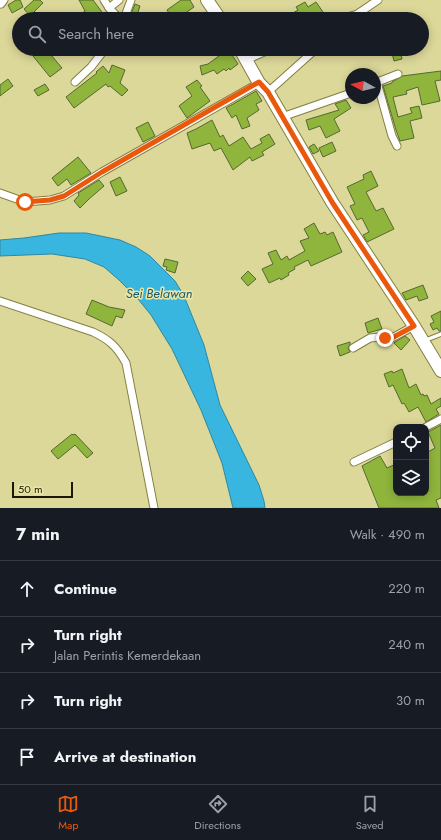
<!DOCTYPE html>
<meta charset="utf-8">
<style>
:root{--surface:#171b24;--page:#242831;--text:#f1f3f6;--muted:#9ea1a6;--line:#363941;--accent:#ea580c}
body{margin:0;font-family:Jost,sans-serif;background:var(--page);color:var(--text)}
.controls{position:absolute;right:12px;bottom:12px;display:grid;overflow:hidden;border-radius:8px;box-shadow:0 2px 10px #0003}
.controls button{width:36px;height:36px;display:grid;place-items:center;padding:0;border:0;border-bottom:1px solid var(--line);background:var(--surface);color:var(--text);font:20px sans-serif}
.compass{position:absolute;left:345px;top:68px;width:36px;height:36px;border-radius:50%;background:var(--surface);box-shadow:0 2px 10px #0003;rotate:278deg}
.scale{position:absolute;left:12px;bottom:10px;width:61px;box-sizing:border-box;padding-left:4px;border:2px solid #1a1801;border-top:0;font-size:11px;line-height:14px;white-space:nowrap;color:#1a1801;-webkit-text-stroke:3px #e9e6a6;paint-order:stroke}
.stop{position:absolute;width:12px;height:12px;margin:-9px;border:3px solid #ea580c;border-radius:50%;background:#fff}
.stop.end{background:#ea580c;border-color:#fff;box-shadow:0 1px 4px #0008}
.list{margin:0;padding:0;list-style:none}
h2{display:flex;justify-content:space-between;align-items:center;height:52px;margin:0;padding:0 16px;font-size:17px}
h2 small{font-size:13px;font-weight:400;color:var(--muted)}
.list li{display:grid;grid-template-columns:26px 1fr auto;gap:12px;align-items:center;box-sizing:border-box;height:56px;padding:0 16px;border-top:1px solid var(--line)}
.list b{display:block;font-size:15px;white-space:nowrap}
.list p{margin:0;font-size:13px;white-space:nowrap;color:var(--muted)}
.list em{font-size:13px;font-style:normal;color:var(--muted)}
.icon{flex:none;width:22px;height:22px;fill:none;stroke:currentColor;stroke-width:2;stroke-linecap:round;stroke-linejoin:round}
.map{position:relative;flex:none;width:441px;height:508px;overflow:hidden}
.search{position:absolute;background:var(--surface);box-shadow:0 2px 10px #0003;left:12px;right:12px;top:12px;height:44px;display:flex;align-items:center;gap:10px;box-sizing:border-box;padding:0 14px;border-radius:22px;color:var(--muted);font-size:15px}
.sheet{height:276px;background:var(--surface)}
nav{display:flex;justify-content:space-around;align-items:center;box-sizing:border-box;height:56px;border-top:1px solid var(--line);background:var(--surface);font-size:11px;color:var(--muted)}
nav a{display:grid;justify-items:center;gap:2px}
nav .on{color:var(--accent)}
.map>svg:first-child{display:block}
</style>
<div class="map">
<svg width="441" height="508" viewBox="0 0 441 508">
<rect width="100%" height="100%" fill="#dcd899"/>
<!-- water -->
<polygon fill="#39b6e0" stroke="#30879d" points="59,233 86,233 120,240 136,247 150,256 175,281 184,296 204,345 220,405 259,485 264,501 265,508 233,508 222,463 201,410 172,349 151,315 138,299 119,280 104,267 85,259 52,254 0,256 0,240 24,238"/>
<!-- building -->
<g fill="#8fb53d" stroke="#556832">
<polygon points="16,0 20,0 23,7 12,13 8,5"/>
<polygon points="34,0 40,0 43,3 30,16 24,9"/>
<polygon points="79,0 93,0 107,19 75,19 85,11"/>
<polygon points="181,0 190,0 194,7 177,19 173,19 167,10"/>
<polygon points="305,2 308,7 316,2 323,12 312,19 283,19 298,10 296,7"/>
<polygon points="135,4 140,6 138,12 155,19 129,19"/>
<polygon points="42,49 46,49 62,68 50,77 33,56"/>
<polygon points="214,49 228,49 238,64 230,70 229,68 226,71 224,69 217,74 214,70 202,75 200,66 208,64 219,56"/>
<polygon points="400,51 402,59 394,61 392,53"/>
<polygon points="112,65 125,70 120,83 128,90 122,96 110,86 108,87 106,84 74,108 66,97 97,73 96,72 103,66 109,73"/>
<polygon points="441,71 441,80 435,81 440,101 422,105 418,87 406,91 407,94 393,97 398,117 412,113 410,108 419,106 422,118 410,121 414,138 400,141 396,130 383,86 392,83 392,82 402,76"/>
<polygon points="8,79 13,86 0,96 0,85"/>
<polygon points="197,80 202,86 200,87 210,101 187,118 179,106 192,96 186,87"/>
<polygon points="45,84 49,90 38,96 34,90"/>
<polygon points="256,91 262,101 256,104 259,110 247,118 250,126 242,129 236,115 232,118 226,108"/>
<polygon points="346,100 351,108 334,119 340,131 326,138 320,126 309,130 306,120 339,110 335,104"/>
<polygon points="212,120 220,137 223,135 229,146 243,137 251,149 262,143 260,139 269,134 275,144 262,152 264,155 252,161 250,157 233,170 221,148 214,151 210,143 192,149 187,133 196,129"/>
<polygon points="148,122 155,136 143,142 136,128"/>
<polygon points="332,142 336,151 323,157 319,148"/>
<polygon points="314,144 319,151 313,154 309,147"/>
<polygon points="78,157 91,173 71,185 67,179 58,186 52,178"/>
<polygon points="371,171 378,186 366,192 376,211 383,208 394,229 367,242 363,235 369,232 362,218 357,220 350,206 355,204 347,187 364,179 363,175"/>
<polygon points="120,177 127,191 116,196 110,182"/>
<polygon points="99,180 104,186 89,199 80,208 74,201 79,195 78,193"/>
<polygon points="314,223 320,234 325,232 327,235 333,232 342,252 311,266 308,260 294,267 295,269 288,273 289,275 281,280 280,278 269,283 262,269 273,264 268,253 276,250 281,260 287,256 289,260 305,251 300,241 309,238 304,229"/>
<polygon points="165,259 178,262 175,273 166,270 167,267 163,266"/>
<polygon points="248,271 256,279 248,286 241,278"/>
<polygon points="423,285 428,298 419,301 417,296 406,300 402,293"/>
<polygon points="92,300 109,307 125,310 122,318 116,316 112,326 86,314"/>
<polygon points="441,311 441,331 439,331 437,328 433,330 430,324 434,322 431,316"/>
<polygon points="378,318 382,329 368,333 365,323"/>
<polygon points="405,336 410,340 401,350 394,343"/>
<polygon points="350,342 350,344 348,348 350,352 340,356 337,346"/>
<polygon points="402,369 409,388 416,384 421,395 423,394 424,396 427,395 431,404 441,398 441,406 436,409 439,414 426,422 418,407 409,412 404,403 402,404 393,385 389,387 384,374 392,371 393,373"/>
<polygon points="441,425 441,498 436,500 439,508 379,508 362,466 380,456 387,468 396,464 396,493 426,493 426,453 435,448 428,432"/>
<polygon points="72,434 73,435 75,434 93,453 87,458 75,445 58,459 51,451"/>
</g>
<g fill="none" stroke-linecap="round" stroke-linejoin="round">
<defs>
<polyline id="service" points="426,340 441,334"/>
<g id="minor">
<polyline points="104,0 109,8"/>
<polyline points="119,0 109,8 120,19"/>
<polyline points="1,4 4,0"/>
<polyline points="124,19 131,0"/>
<polyline points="340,19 354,15"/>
<polyline points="350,19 378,0"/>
<polyline points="246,60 271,49"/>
<polyline points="75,82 91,67 105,49"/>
<polyline points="377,82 392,136 397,146"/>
<polyline points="375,83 398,74"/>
<polyline points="268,92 316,49"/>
<polyline points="282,117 351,93"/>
<polyline points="0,193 25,202 50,200 64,196 102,172 259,83"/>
<path d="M0,301L93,332C110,340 117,347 126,363L154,508"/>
<polyline points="353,348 370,338 380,337 390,339 414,326"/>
<polyline points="426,427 441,419"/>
<polyline points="354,462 396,442"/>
</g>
<g id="primary">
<polyline points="207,0 220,19"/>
<polyline points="240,49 259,83 268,92 332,202 414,326 441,371"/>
</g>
</defs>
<!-- service casing -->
<use href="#service" stroke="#837f42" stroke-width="5.5"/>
<!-- minor casing -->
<use href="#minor" stroke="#837f42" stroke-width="9"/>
<!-- primary casing -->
<use href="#primary" stroke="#837f42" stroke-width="14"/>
<!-- service -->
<use href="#service" stroke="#fff" stroke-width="3.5"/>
<!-- minor -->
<use href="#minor" stroke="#fff" stroke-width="7"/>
<!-- primary -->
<use href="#primary" stroke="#fff" stroke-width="12"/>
</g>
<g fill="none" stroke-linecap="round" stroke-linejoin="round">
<!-- route -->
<polyline stroke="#ea580c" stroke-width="5" points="25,202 50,200 64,196 102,172 259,82 268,92 332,202 414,326 390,339 385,338"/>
</g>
<g text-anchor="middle" stroke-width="3" stroke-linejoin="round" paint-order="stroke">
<!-- water labels -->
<g font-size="13" font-style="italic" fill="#1a5b72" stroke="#e9e6a6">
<text x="159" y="298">Sei Belawan</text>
</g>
</g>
</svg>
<div class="controls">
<button><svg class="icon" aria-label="locate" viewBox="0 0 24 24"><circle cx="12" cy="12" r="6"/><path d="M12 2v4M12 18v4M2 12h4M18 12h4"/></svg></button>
<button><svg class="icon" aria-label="layers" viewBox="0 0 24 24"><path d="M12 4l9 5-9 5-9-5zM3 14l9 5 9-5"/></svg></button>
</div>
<svg class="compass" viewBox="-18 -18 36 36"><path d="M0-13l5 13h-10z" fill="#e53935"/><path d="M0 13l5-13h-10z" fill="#9ea1a6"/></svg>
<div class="scale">50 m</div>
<div class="stop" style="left:25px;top:202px"></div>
<div class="stop end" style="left:385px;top:338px"></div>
<div class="search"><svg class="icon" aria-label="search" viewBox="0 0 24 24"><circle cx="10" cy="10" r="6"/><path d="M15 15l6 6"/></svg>Search here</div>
</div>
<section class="sheet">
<h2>7 min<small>Walk · 490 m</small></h2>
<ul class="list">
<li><svg class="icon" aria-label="ahead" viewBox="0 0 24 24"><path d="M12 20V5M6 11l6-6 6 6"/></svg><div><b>Continue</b></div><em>220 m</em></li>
<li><svg class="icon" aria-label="right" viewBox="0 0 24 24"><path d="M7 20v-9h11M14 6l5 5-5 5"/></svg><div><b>Turn right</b><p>Jalan Perintis Kemerdekaan</p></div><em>240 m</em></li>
<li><svg class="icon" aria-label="right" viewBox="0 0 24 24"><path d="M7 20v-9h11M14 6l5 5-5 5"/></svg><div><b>Turn right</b></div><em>30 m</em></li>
<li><svg class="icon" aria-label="arrive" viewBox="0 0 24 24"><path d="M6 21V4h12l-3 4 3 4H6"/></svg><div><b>Arrive at destination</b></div></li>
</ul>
</section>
<nav>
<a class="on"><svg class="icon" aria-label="map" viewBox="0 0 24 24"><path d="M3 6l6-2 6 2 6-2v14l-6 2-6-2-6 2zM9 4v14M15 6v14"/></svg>Map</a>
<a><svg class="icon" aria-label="directions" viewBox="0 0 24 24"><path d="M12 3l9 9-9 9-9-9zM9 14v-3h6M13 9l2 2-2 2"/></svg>Directions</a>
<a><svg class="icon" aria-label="saved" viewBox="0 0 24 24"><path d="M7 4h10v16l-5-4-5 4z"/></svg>Saved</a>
</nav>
